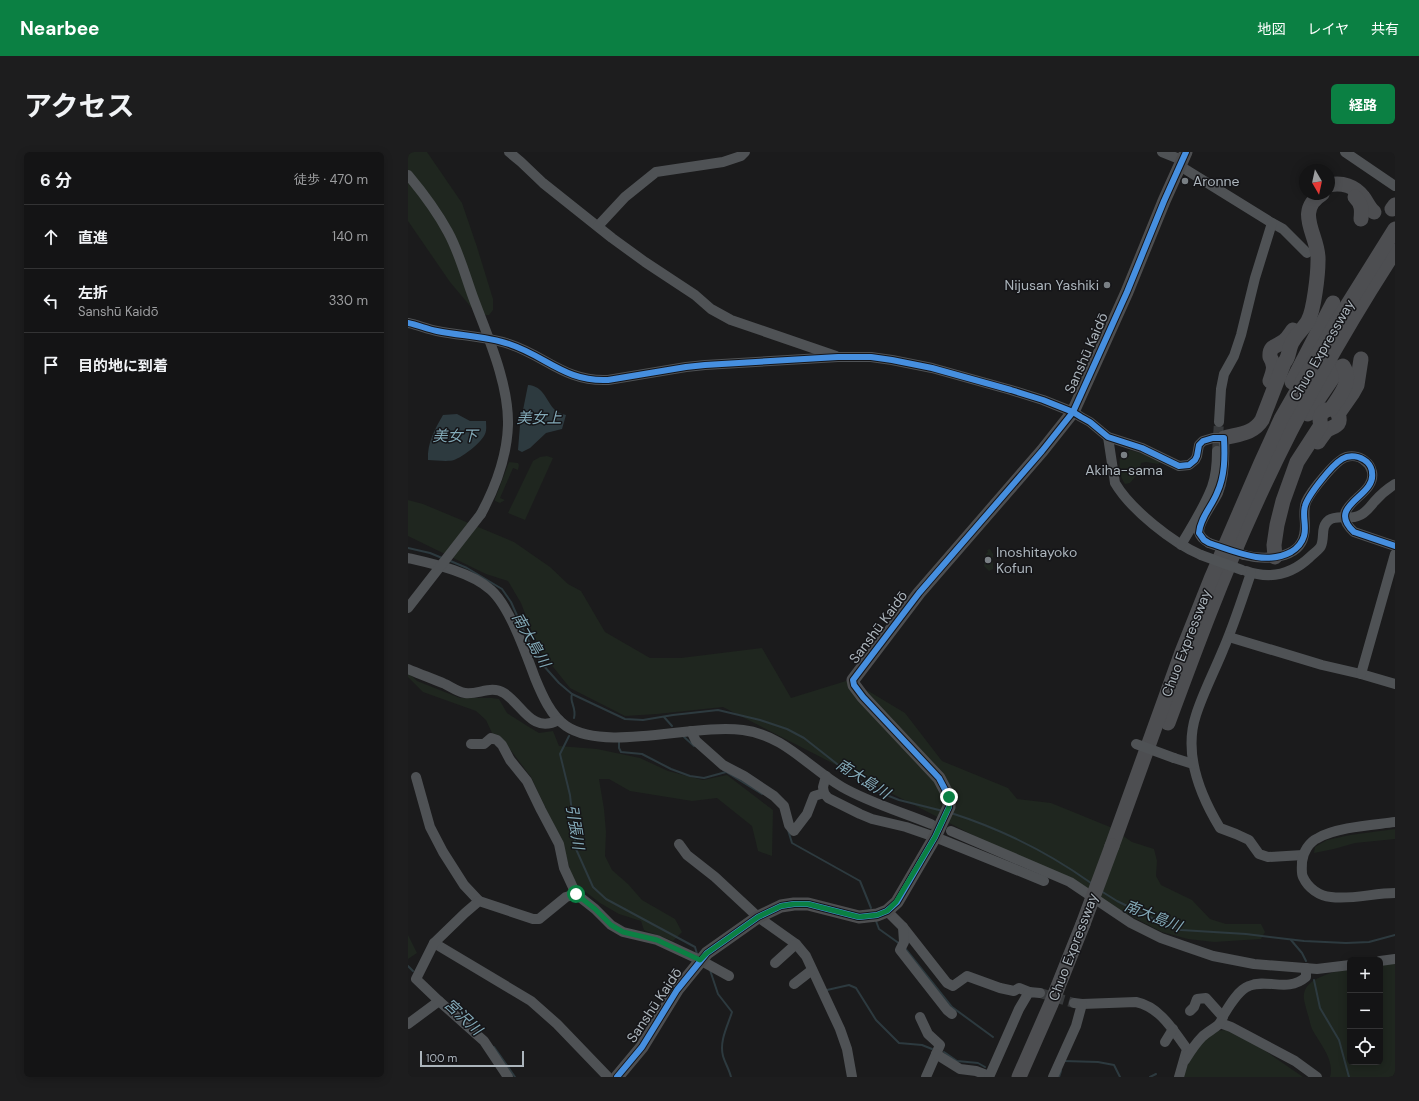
<!DOCTYPE html>
<html lang="ja">
<meta charset="utf-8">
<style>
:root{--surface:#141415;--page:#1d1d1e;--text:#f1f3f6;--muted:#9d9ea0;--line:#333334;--accent:#0b8043}
body{margin:0;font-family:"DM Sans","Noto Sans JP",sans-serif;background:var(--page);color:var(--text)}
.controls{position:absolute;right:12px;bottom:12px;display:grid;overflow:hidden;border-radius:6px;box-shadow:0 2px 10px #0003}
.controls button{width:36px;height:36px;display:grid;place-items:center;padding:0;border:0;border-bottom:1px solid var(--line);background:var(--surface);color:var(--text);font:20px sans-serif}
.compass{position:absolute;left:891px;top:12px;width:36px;height:36px;border-radius:50%;background:var(--surface);box-shadow:0 2px 10px #0003;rotate:171deg}
.scale{position:absolute;left:12px;bottom:10px;width:104px;box-sizing:border-box;padding-left:4px;border:2px solid #acb5bc;border-top:0;font-size:11px;line-height:14px;white-space:nowrap;color:#acb5bc;-webkit-text-stroke:3px #151518;paint-order:stroke}
.stop{position:absolute;width:12px;height:12px;margin:-9px;border:3px solid #0b8043;border-radius:50%;background:#fff}
.stop.end{background:#0b8043;border-color:#fff;box-shadow:0 1px 4px #0008}
.list{margin:0;padding:0;list-style:none}
h2{display:flex;justify-content:space-between;align-items:center;height:52px;margin:0;padding:0 16px;font-size:17px}
h2 small{font-size:13px;font-weight:400;color:var(--muted)}
.list li{display:grid;grid-template-columns:26px 1fr auto;gap:12px;align-items:center;box-sizing:border-box;height:64px;padding:0 16px;border-top:1px solid var(--line)}
.list b{display:block;font-size:15px;white-space:nowrap}
.list p{margin:0;font-size:13px;white-space:nowrap;color:var(--muted)}
.list em{font-size:13px;font-style:normal;color:var(--muted)}
.icon{flex:none;width:22px;height:22px;fill:none;stroke:currentColor;stroke-width:2;stroke-linecap:round;stroke-linejoin:round}
.map{position:relative;flex:none;width:987px;height:925px;overflow:hidden;border-radius:6px}
header{display:flex;align-items:center;gap:24px;box-sizing:border-box;height:56px;padding:0 20px;background:var(--accent);color:#fff}
header strong{font-size:19px}
nav{display:flex;gap:22px;margin-inline-start:auto;font-size:14px}
.intro{display:flex;align-items:center;justify-content:space-between;box-sizing:border-box;height:96px;padding:0 24px}
h1{margin:0;font-size:28px}
.button{padding:10px 18px;border-radius:6px;background:var(--accent);color:#fff;font-size:14px;font-weight:700}
main{display:flex;gap:24px;padding:0 24px}
aside{flex:1;background:var(--surface);border-radius:6px;box-shadow:0 2px 10px #0003}
.map>svg:first-child{display:block}
</style>
<header>
<strong>Nearbee</strong>
<nav><a>地図</a><a>レイヤ</a><a>共有</a></nav>
</header>
<div class="intro"><h1>アクセス</h1><a class="button">経路</a></div>
<main>
<aside>
<h2>6 分<small>徒歩 · 470 m</small></h2>
<ul class="list">
<li><svg class="icon" aria-label="ahead" viewBox="0 0 24 24"><path d="M12 20V5M6 11l6-6 6 6"/></svg><div><b>直進</b></div><em>140 m</em></li>
<li><svg class="icon" aria-label="left" viewBox="0 0 24 24"><path d="M17 20v-9H6M10 6l-5 5 5 5"/></svg><div><b>左折</b><p>Sanshū Kaidō</p></div><em>330 m</em></li>
<li><svg class="icon" aria-label="arrive" viewBox="0 0 24 24"><path d="M6 21V4h12l-3 4 3 4H6"/></svg><div><b>目的地に到着</b></div></li>
</ul>
</aside>
<div class="map">
<svg width="987" height="925" viewBox="0 0 987 925">
<rect width="100%" height="100%" fill="#1b1b1c"/>
<!-- green -->
<g fill="#1f261f">
<polygon points="0,0 19,0 54,51 69,95 85,147 85,158 81,163 75,163 63,155 42,130 0,69"/>
<path d="M722,298L736,302L754,309L750,312L738,310L733,311L731,320L722,331L717,332C711,324 711,313 712,304Z"/>
<polygon points="139,304 145,306 117,368 100,361 125,309 132,305"/>
<polygon points="101,310 110,311 111,313 110,318 105,316 92,346 97,348 92,351 87,349 87,347"/>
<polygon points="0,348 15,352 106,390 142,415 160,432 173,439 197,480 242,506 273,506 354,496 383,546 438,529 462,540 497,561 534,609 600,636 609,647 643,651 702,675 724,690 746,697 749,709 748,724 753,733 784,748 802,767 818,772 853,772 857,780 853,787 806,790 780,787 754,780 315,555 249,562 217,564 162,536 130,496 113,451 100,429 78,422 0,384"/>
<path d="M582,397L585,402V417L581,419L576,414C577,409 575,404 580,400L579,398Z"/>
<polygon points="0,520 9,529 52,546 84,546 91,547 99,561 121,575 131,581 145,579 151,594 189,597 232,606 260,619 295,628 319,623 365,658 364,704 350,699 344,674 309,646 284,649 222,639 201,627 191,627 196,657 198,680 197,704 204,718 220,732 234,748 267,767 274,780 265,789 236,778 233,769 211,762 192,751 170,734 164,724 154,691 123,625 92,584 84,581 78,568 68,559 15,540 0,525"/>
<polygon points="987,677 987,687 947,691 926,697 906,701 907,695 919,688 942,683"/>
<polygon points="0,783 9,801 0,807"/>
<path d="M987,810V925H922C927,908 912,892 904,877C902,872 901,865 899,860C898,855 895,847 896,842C898,825 929,819 942,817V910H972V814Z"/>
<path d="M818,878L853,896L895,925H774C783,904 790,894 806,879Z"/>
</g>
<!-- water -->
<g fill="#2d3a3f">
<path d="M120,233C136,234 138,249 147,258C150,261 154,262 158,263L154,277L138,281L122,296L114,300L110,298L112,273Z"/>
<path d="M49,262L62,269H78C78,273 79,278 77,282C74,290 55,305 46,308C39,310 28,308 20,308C19,291 27,277 35,263Z"/>
</g>
<g fill="none" stroke-linecap="round" stroke-linejoin="round">
<!-- stream -->
<g stroke="#2d3a3f" stroke-width="2">
<polyline points="0,396 22,401 34,406"/>
<polyline points="40,408 59,416 94,437 103,450 119,486 135,513 151,531 164,542 217,567 235,568 265,563 310,558 352,568 379,577 396,586 443,623 471,640 491,648 535,659"/>
<path d="M164,542C161,550 169,556 166,566"/>
<polyline points="256,565 264,574"/>
<polyline points="161,584 152,602 162,643 168,697 185,735 198,747 287,795 289,802"/>
<polyline points="275,584 286,594"/>
<polyline points="211,590 211,596 213,600 234,602 263,617 282,624 296,626 318,620"/>
<polyline points="315,618 354,642"/>
<path d="M543,661C593,677 641,701 683,731"/>
<polyline points="380,678 384,691 452,729 463,756"/>
<polyline points="693,739 709,749 758,773 773,778 838,782 896,789 938,791 961,790 987,783"/>
<polyline points="468,769 471,777 492,792"/>
<polyline points="883,788 894,801 898,809"/>
<polyline points="497,796 544,855 585,885"/>
<polyline points="0,814 5,819"/>
<path d="M302,818L310,842L324,860C320,873 311,889 315,904C317,911 321,917 323,925"/>
<polyline points="906,828 912,856 931,888 941,925"/>
<polyline points="419,838 441,833 448,836 468,868 491,891 514,893 524,897"/>
<polyline points="86,895 107,925"/>
<polyline points="536,900 549,909 570,911 577,915"/>
<polyline points="656,909 690,910 706,913 712,925"/>
<polyline points="651,925 653,919"/>
<polyline points="742,925 748,922"/>
</g>
<!-- minor-tunnel -->
<g stroke="#383a3c" stroke-width="10" stroke-dasharray="10 5" stroke-linecap="butt">
<polyline points="809,299 811,270"/>
<polyline points="632,841 666,851"/>
</g>
<!-- minor -->
<g stroke="#4f5255" stroke-width="10">
<polyline points="101,0 113,10 135,31 204,86 237,110 287,143 303,157 323,168 428,204"/>
<polyline points="754,0 774,8"/>
<polyline points="937,0 987,34"/>
<polyline points="772,14 864,71 875,77 899,101"/>
<path d="M0,23C16,42 28,58 40,80C51,100 57,123 65,145C79,183 101,231 100,273C99,305 88,334 73,362"/>
<polyline points="190,74 217,45 248,20 315,10 333,4 337,0"/>
<path d="M0,171C10,173 19,177 29,179C53,184 78,184 101,192C138,204 157,230 200,228L278,215L297,213L430,205H463L484,208L524,216L603,238L635,248L665,260L673,265L682,270L700,285L734,296L771,314L781,313L787,308L789,304L791,293L795,289L805,286H816C817,304 817,323 810,341C805,352 791,368 791,380C792,385 796,388 801,391"/>
<polyline points="811,270 813,237 816,222 826,204 833,183 847,126 864,71"/>
<path d="M700,285L707,331C723,358 765,391 793,403"/>
<path d="M773,393C784,374 796,356 804,335C808,324 809,311 809,299"/>
<path d="M836,403C855,408 891,408 896,383C899,372 894,361 898,350C903,339 928,308 938,305C945,303 953,305 958,310C961,312 963,316 964,320C969,345 916,353 946,380L987,394"/>
<path d="M0,406C26,412 63,420 83,438C102,455 118,502 127,526C134,543 143,564 158,574C198,601 286,571 335,578C376,583 401,616 434,635C462,651 494,660 523,672"/>
<path d="M838,419C863,428 884,422 902,405C906,401 911,398 913,394C917,385 912,375 921,368C930,362 941,368 950,364C957,362 962,355 966,350C972,343 979,337 987,332"/>
<path d="M843,421C834,447 826,473 815,498C806,520 795,541 788,563C775,602 792,643 812,676L828,682L841,688L851,702L860,705L895,703"/>
<polyline points="821,485 914,513 953,522 987,532"/>
<path d="M0,517C12,522 25,527 37,532C43,535 50,540 57,541C70,543 83,533 96,541C115,553 123,582 151,568"/>
<polyline points="953,522 987,402"/>
<polyline points="283,579 288,589 315,613 336,624 366,644 376,654 381,673 386,679 399,662 406,644 416,641"/>
<polyline points="63,592 76,592 83,586 89,588 94,593 102,608 119,629 133,658 151,692 156,716 168,742"/>
<polyline points="766,606 785,612"/>
<polyline points="418,624 415,635 416,641 420,646 452,662 464,667 498,675 527,685 636,729"/>
<polyline points="8,625 22,675 35,700 56,733 71,749"/>
<path d="M987,670C965,673 929,675 910,686C901,690 895,700 894,710C894,715 893,721 895,725C900,736 911,744 923,745C943,748 966,741 987,741"/>
<polyline points="543,679 662,730 723,771 753,786 773,793 805,804 846,812 909,817 942,813"/>
<polyline points="271,692 279,703 307,725 350,765 388,792 398,804 432,877 439,897 444,925"/>
<polyline points="479,759 495,775 539,831 545,834 559,824 592,836 606,839 611,836 621,840"/>
<polyline points="495,775 496,790 492,798 539,858 544,862"/>
<polyline points="26,791 123,849 149,872 200,925"/>
<polyline points="972,809 987,807"/>
<polyline points="367,811 388,792"/>
<polyline points="386,832 404,818"/>
<polyline points="31,849 76,889 100,925"/>
<path d="M666,851L674,852L728,850C752,855 765,878 779,897L771,925"/>
<polyline points="782,859 786,855 789,847 798,846 815,865"/>
<polyline points="512,865 520,882 532,893 518,925"/>
<polyline points="812,871 823,875 887,909 909,925"/>
<polyline points="0,872 31,849 8,827 26,791 57,761 71,749 125,767 131,767 158,745 168,742 187,757 203,773 215,780 249,788 292,808 321,824"/>
<polyline points="757,890 765,877"/>
<polyline points="528,902 552,917 568,919 581,924"/>
<path d="M777,908C782,900 787,892 794,885C799,880 806,877 811,872C813,870 814,867 815,864C821,854 830,838 841,834C860,826 879,841 898,825V816"/>
<polyline points="581,925 611,857 621,840 632,841"/>
<polyline points="645,925 668,874 674,852"/>
</g>
<!-- major -->
<polyline stroke="#4d4e50" stroke-width="13" points="209,925 234,895 269,838 299,801 350,765 373,754 386,752 400,752 451,765 469,763 479,759 489,750 527,685 541,655 541,645 531,626 455,545 446,533 445,528 511,441 634,299 665,260 719,140 756,49 778,0"/>
<!-- highway -->
<g stroke="#4d4e51" stroke-width="15">
<path d="M921,33C934,30 947,34 955,45C959,50 961,56 966,60"/>
<path d="M947,45C954,52 954,58 953,67"/>
<polyline points="984,57 987,53"/>
<path d="M862,229C865,219 868,215 862,205C861,193 869,195 876,189C880,186 882,182 885,178"/>
<polyline points="884,230 925,151"/>
<polyline points="900,262 932,215"/>
<path d="M816,286C831,282 845,282 854,268L876,211C882,205 880,196 885,189C889,182 896,176 900,169C906,158 910,122 910,109C912,85 885,60 914,42"/>
<path d="M910,290C912,287 915,283 918,279C924,274 935,275 930,262L944,242L949,233L953,207"/>
<path d="M867,405L866,393L869,373L875,349L889,310L913,273C910,264 914,258 923,257C932,243 945,230 935,214"/>
<path d="M760,571C787,498 814,425 846,355C886,266 934,181 987,99"/>
<polyline points="704,694 774,500 803,427 853,311 873,267 927,173 987,77"/>
<polyline points="611,925 643,852 675,772"/>
</g>
<!-- minor-bridge -->
<g stroke="#4f5255" stroke-width="10">
<polyline points="801,391 836,403"/>
<polyline points="793,403 834,418"/>
<polyline points="0,456 73,362"/>
<polyline points="728,592 766,606"/>
</g>
<!-- highway-bridge -->
<polyline stroke="#4d4e51" stroke-width="15" points="675,772 704,694"/>
<defs>
<g id="cycleway">
<path d="M0,171C10,173 19,177 29,179C53,184 78,184 101,192C138,204 157,230 200,228L278,215L297,213L430,205H463L484,208L524,216L603,238L635,248L665,260L673,265L682,270L700,285L734,296L771,314L781,313L787,308L789,304L791,293L795,289L805,286H816C817,305 817,324 809,341C804,354 792,366 791,381L796,388L801,391C826,399 857,414 883,400C888,397 894,391 896,384C899,375 894,364 897,354C900,343 924,313 934,307C942,302 952,304 959,310C962,313 964,317 964,321C968,345 917,353 946,380L987,394"/>
<polyline points="209,925 234,895 269,838 299,801 350,765 373,754 386,752 400,752 451,765 469,763 479,759 489,750 527,685 541,655 541,645 531,626 455,545 446,533 445,528 511,441 634,299 665,260 719,140 756,49 778,0"/>
</g>
</defs>
<!-- cycleway casing -->
<use href="#cycleway" stroke="#151518" stroke-width="8"/>
<!-- cycleway -->
<use href="#cycleway" stroke="#468fdf" stroke-width="6"/>
</g>
<g fill="none" stroke-linecap="round" stroke-linejoin="round">
<!-- route -->
<polyline stroke="#0b8043" stroke-width="5" points="168,742 187,757 203,773 215,780 249,788 292,808 299,801 350,765 373,754 386,752 400,752 451,765 469,763 479,759 488,750 527,685 541,655 541,645"/>
</g>
<!-- markers -->
<g fill="#797f84" stroke="#151518" stroke-width="1.5">
<circle cx="777" cy="29" r="4"/>
<circle cx="699" cy="133" r="4"/>
<circle cx="716" cy="303" r="4"/>
<circle cx="580" cy="408" r="4"/>
</g>
<g text-anchor="middle" stroke-width="3" stroke-linejoin="round" paint-order="stroke">
<!-- poi labels -->
<g font-size="14" fill="#acb5bc" stroke="#151518" text-anchor="start">
<text x="785" y="34">Aronne</text>
<text x="691" y="138" text-anchor="end">Nijusan Yashiki</text>
<text x="716" y="323" text-anchor="middle">Akiha-sama</text>
<text x="588" y="405">Inoshitayoko<tspan x="588" dy="16">Kofun</tspan></text>
</g>
<!-- street labels -->
<g font-size="14" fill="#acb5bc" stroke="#151518">
<text transform="translate(914 198) rotate(-60)" y="5">Chuo Expressway</text>
<text transform="translate(678 201) rotate(-66)" y="5">Sanshū Kaidō</text>
<text transform="translate(470 475) rotate(-53)" y="5">Sanshū Kaidō</text>
<text transform="translate(778 491) rotate(-69)" y="5">Chuo Expressway</text>
<text transform="translate(665 795) rotate(-69)" y="5">Chuo Expressway</text>
<text transform="translate(246 853) rotate(-56)" y="5">Sanshū Kaidō</text>
</g>
<!-- water labels -->
<g font-size="15" font-style="italic" fill="#83aab8" stroke="#151518">
<text x="131" y="271">美女上</text>
<text x="47" y="289">美女下</text>
<text transform="translate(123 488) rotate(60)" y="5">南大島川</text>
<text transform="translate(455 627) rotate(32)" y="5">南大島川</text>
<text transform="translate(167 675) rotate(81)" y="5">引張川</text>
<text transform="translate(745 764) rotate(22)" y="5">南大島川</text>
<text transform="translate(55 865) rotate(43)" y="5">宮沢川</text>
</g>
</g>
</svg>
<div class="controls">
<button>+</button>
<button>−</button>
<button><svg class="icon" aria-label="locate" viewBox="0 0 24 24"><circle cx="12" cy="12" r="6"/><path d="M12 2v4M12 18v4M2 12h4M18 12h4"/></svg></button>
</div>
<svg class="compass" viewBox="-18 -18 36 36"><path d="M0-13l5 13h-10z" fill="#e53935"/><path d="M0 13l5-13h-10z" fill="#9d9ea0"/></svg>
<div class="scale">100 m</div>
<div class="stop" style="left:168px;top:742px"></div>
<div class="stop end" style="left:541px;top:645px"></div>
</div>
</main>
